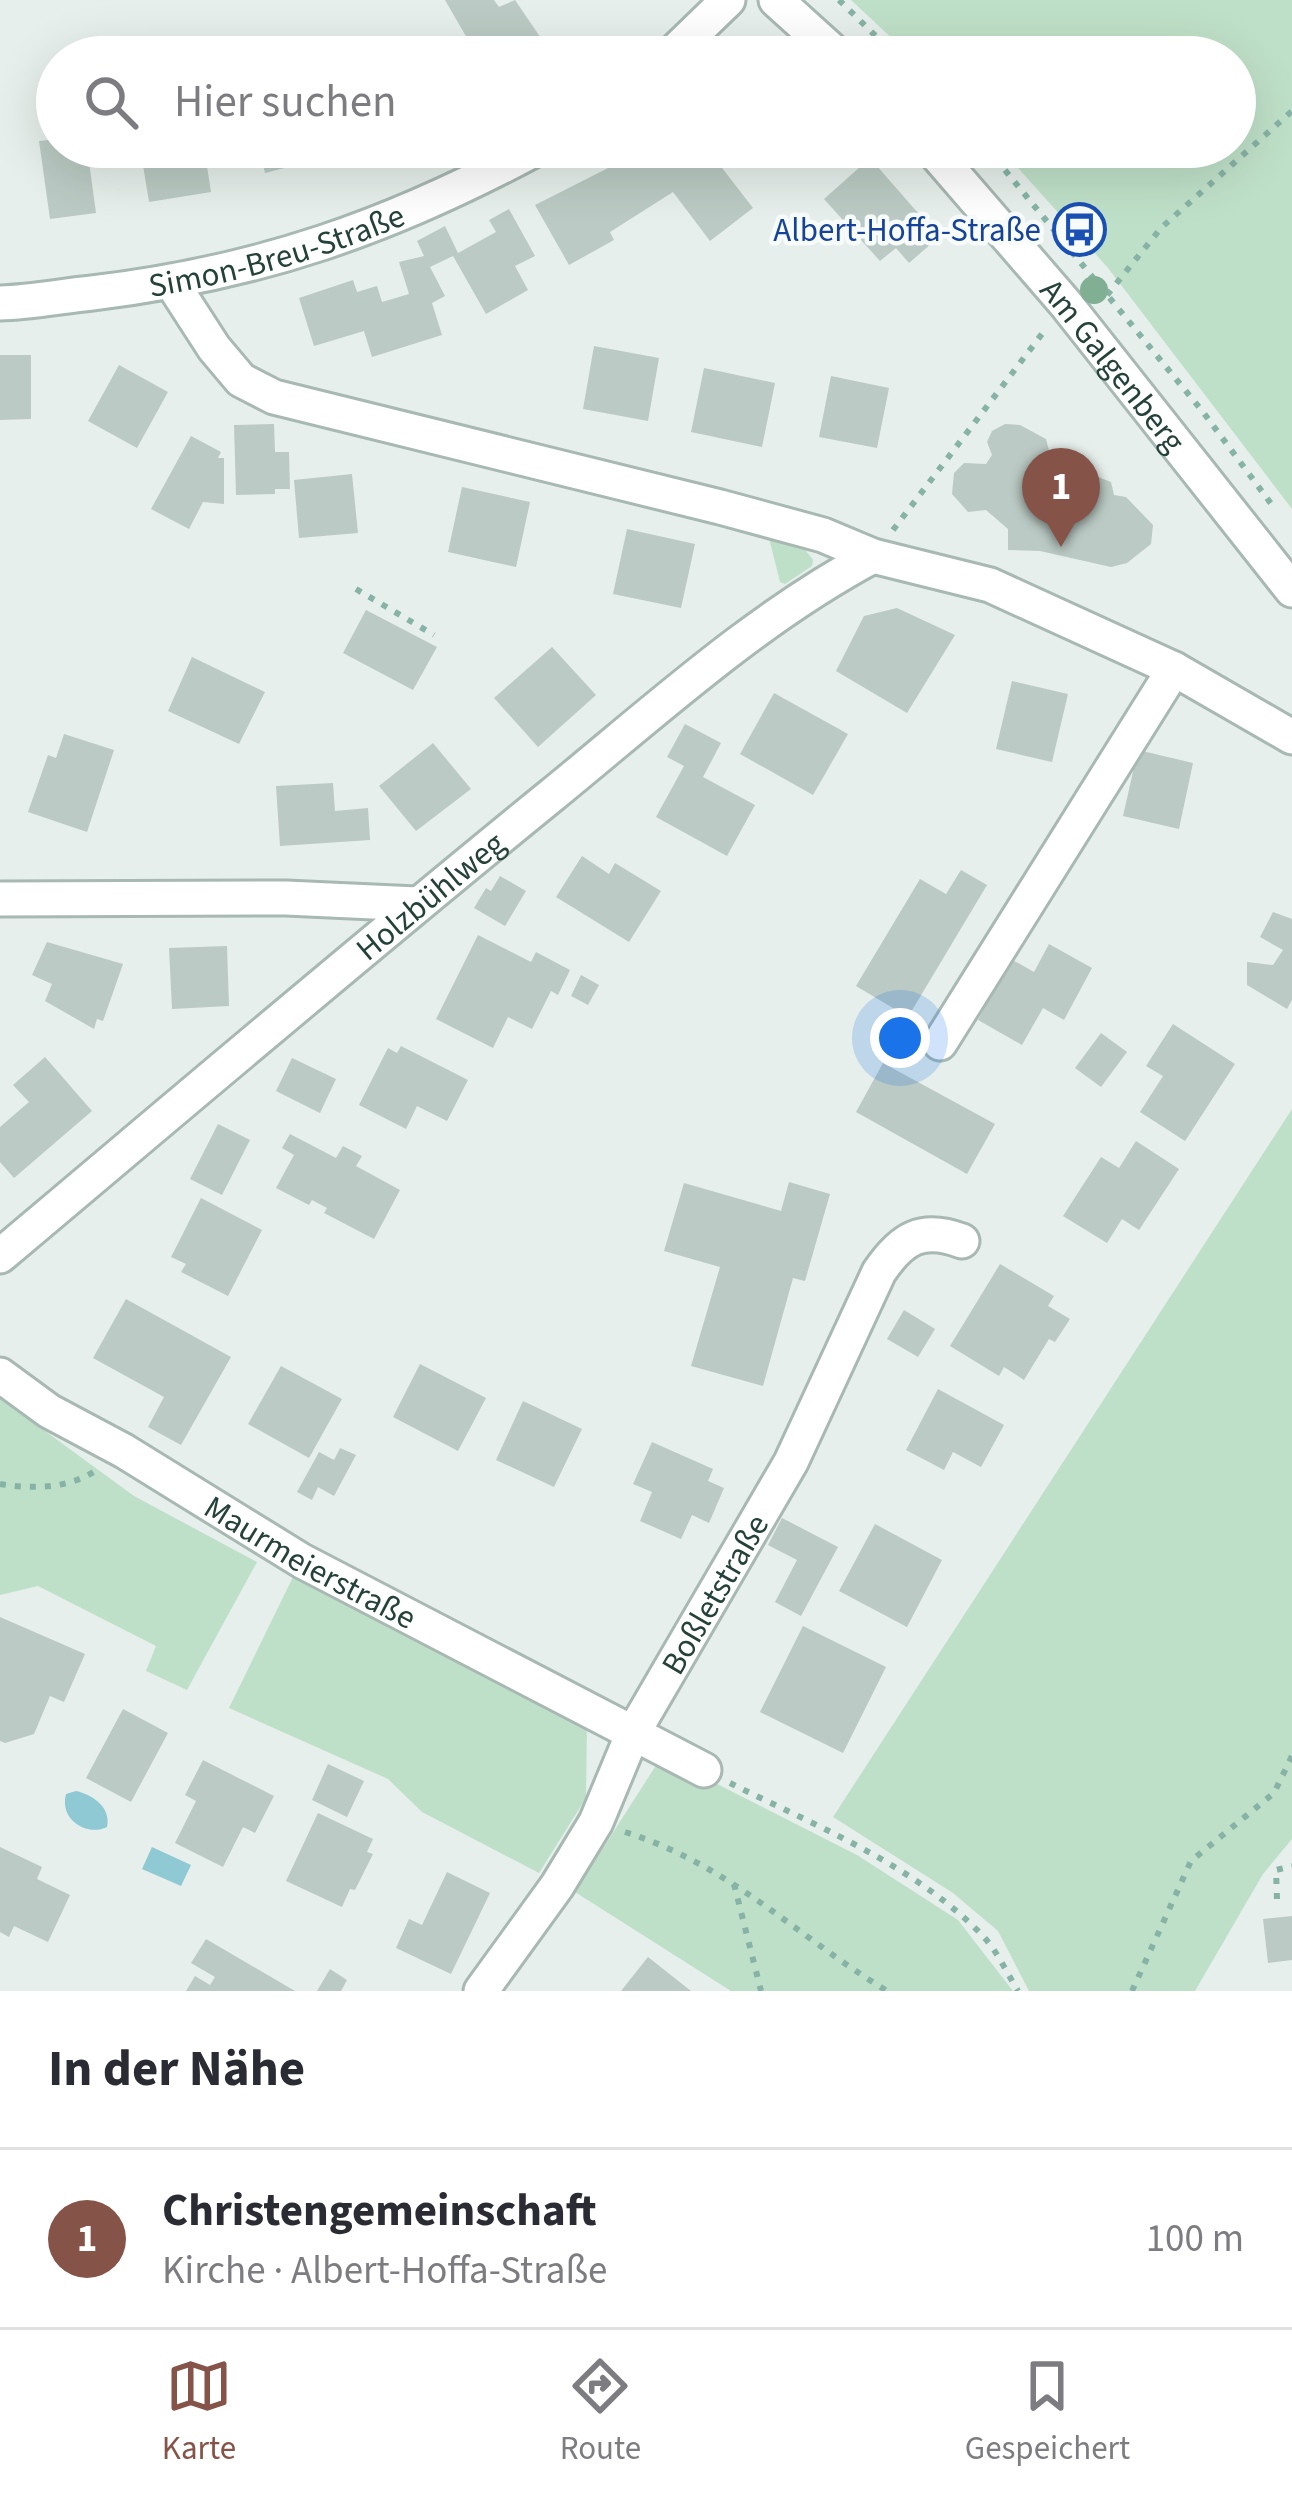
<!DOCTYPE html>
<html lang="de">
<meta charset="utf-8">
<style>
:root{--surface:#fff;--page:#f2f2f3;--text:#2b2b33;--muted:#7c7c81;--line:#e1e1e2;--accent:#855347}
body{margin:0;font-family:"Source Sans 3",sans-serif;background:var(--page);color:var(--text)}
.you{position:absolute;left:900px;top:1038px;width:42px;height:42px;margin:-30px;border:9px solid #fff;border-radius:50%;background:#1a73e8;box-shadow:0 0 0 18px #1a73e833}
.badge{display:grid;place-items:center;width:78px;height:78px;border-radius:50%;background:var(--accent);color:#fff;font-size:39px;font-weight:700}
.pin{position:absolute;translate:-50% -99px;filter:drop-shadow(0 3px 6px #0008)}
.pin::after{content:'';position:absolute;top:63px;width:42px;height:36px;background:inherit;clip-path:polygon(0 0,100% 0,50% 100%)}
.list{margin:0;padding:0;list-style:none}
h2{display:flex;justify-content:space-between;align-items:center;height:156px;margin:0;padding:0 48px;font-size:51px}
h2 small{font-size:39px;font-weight:400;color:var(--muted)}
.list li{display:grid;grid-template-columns:78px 1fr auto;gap:36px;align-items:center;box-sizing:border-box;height:180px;padding:0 48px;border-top:3px solid var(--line)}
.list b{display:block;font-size:45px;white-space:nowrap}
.list p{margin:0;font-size:39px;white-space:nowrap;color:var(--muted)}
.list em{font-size:39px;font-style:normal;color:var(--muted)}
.icon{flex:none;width:66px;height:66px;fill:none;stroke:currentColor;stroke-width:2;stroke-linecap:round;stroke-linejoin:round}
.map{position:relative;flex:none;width:1292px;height:1991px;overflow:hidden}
.search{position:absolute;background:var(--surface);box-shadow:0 12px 48px #0002;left:36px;right:36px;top:36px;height:132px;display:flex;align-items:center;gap:30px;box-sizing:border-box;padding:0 42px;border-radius:66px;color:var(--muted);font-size:45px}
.sheet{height:336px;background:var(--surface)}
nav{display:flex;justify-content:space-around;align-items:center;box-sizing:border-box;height:168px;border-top:3px solid var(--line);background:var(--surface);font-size:33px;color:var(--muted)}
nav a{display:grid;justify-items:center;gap:6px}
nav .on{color:var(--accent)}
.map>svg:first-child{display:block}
</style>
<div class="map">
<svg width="1292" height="1991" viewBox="0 0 1292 1991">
<rect width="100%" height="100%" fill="#e6efeb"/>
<!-- green -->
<g fill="#bfe0c8">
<polygon points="851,0 1292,0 1292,509 1108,268 999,147 1235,147 1235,57 912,57"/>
<polygon points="769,538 803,547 813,560 812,566 785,584 780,582"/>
<polygon points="1292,1109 1292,1839 1263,1874 1195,1991 1029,1991 998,1931 953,1893 833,1817"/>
<polygon points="0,1398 134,1496 257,1562 187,1690 146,1671 156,1646 38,1586 0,1595"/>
<polygon points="293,1577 587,1723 586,1798 539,1873 422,1812 388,1779 229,1708"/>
<polygon points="662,1756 857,1855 958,1920 1013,1991 731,1991 575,1892"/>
</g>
<!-- water -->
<g fill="#8ec9d4">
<path d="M76,1791C94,1795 111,1808 107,1827C86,1837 59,1819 66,1794Z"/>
<polygon points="152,1847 191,1865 181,1886 142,1869"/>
</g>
<!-- building -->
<g fill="#bbcac4">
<polygon points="445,0 494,0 499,7 515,0 547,47 563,36 577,57 548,57 543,49 532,57 478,57"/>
<polygon points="57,139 57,147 87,147 96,213 50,219 39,141"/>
<polygon points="140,147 204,147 211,192 149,202"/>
<polygon points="259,147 325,147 327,157 265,173"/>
<polygon points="639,147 706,147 753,208 710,241 673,192 610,232 614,240 569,265 535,205 612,166"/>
<polygon points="870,158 939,237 909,263 896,248 880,261 824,199"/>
<polygon points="509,209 535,256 515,266 528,290 486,314 453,256 430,267 445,296 432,303 442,335 372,357 364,331 314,346 299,298 353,280 357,292 377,286 382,302 409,294 399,262 424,256 417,241 445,226 458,253 496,232 489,220"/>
<polygon points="594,346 659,358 648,421 583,409"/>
<polygon points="0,355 31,355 31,419 0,420"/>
<polygon points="119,365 168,392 137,448 88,421"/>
<polygon points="704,368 775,383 762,447 691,432"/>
<polygon points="831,376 889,388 877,448 819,437"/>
<polygon points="274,424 275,452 289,452 290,489 275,489 275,494 236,495 234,425"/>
<polygon points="1005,424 1020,425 1046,439 1051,458 1047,472 1059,469 1066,475 1075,468 1111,482 1114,495 1126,497 1153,525 1151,544 1127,563 1111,567 1040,551 1008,550 1008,529 986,510 968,512 952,494 954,473 964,463 986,464 992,455 987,442 992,431"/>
<polygon points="191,436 221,452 218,458 224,458 224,504 203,502 189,529 151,509"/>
<polygon points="352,474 358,533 299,538 294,480"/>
<polygon points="462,487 530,502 516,567 448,552"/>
<polygon points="627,529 695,544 681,608 613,594"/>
<polygon points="897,608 955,635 907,713 836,671 864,616"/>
<polygon points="366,610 437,647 413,690 343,653"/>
<polygon points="552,647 596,695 538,747 494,698"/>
<polygon points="192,657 265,692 239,744 168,711"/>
<polygon points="1012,681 1068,694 1052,762 996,749"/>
<polygon points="774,693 848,734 813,795 740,754"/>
<polygon points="685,724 721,743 703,777 755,805 727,856 656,817 684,766 667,757"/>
<polygon points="64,734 114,750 87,832 28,812 48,755 56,758"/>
<polygon points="433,743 471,789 416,831 379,786"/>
<polygon points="1138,750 1193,763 1179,829 1123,816"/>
<polygon points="333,783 335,811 368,808 370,840 280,846 276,786"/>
<polygon points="582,856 609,874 615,863 661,891 629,942 556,897"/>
<polygon points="961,870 987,885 908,1017 856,986 920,879 946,894"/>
<polygon points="500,876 526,891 505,926 474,908 486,888 491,891"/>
<polygon points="1273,912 1292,919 1292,1000 1287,1009 1247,985 1247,962 1273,965 1283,950 1260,937"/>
<polygon points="478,935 531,962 536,952 570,970 558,995 551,991 532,1029 508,1017 493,1048 436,1019"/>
<polygon points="47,942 123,964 103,1021 97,1019 94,1029 45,1001 52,984 32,975"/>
<polygon points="1049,944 1092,968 1064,1020 1043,1008 1022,1045 978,1020 1011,959 1034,972"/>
<polygon points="227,946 229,1006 172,1009 169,948"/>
<polygon points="581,975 599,985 588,1005 571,996"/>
<polygon points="1173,1024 1235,1064 1185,1141 1140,1112 1163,1076 1146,1066"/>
<polygon points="1101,1033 1127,1052 1101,1087 1075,1068"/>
<polygon points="401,1046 468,1080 447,1121 417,1106 406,1129 359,1105 388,1048 397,1053"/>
<polygon points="45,1057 92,1111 14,1178 0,1162 0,1127 29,1102 13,1085"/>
<polygon points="292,1058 336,1079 320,1113 276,1091"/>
<polygon points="883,1063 995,1124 967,1174 856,1112"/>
<polygon points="218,1124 250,1140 222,1195 190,1179"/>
<polygon points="290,1134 336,1158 343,1146 362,1156 356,1166 400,1190 374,1239 324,1213 327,1208 312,1200 309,1205 276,1188 294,1155 282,1148"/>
<polygon points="1136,1141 1179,1169 1139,1230 1122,1219 1107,1243 1063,1216 1101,1157 1119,1168"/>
<polygon points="789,1182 830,1194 805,1281 793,1278 763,1386 691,1366 720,1267 664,1251 684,1183 781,1211"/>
<polygon points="201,1198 262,1230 228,1296 181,1272 186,1264 171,1257"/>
<polygon points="1000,1264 1054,1296 1048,1306 1070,1319 1055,1342 1049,1339 1024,1380 1004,1367 999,1376 950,1346"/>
<polygon points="126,1299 231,1357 181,1445 148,1427 164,1397 93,1358"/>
<polygon points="904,1310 935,1329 918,1357 887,1339"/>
<polygon points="420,1364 486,1398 458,1451 393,1417"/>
<polygon points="281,1366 342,1399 309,1458 248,1424"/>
<polygon points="938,1389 1004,1425 981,1467 953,1452 944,1470 906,1450"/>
<polygon points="523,1401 582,1429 554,1487 496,1460"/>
<polygon points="652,1442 713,1469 708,1481 724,1488 709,1523 692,1515 681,1539 640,1521 652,1492 633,1484"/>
<polygon points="340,1448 356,1455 334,1496 318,1487 312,1500 297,1492 319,1452 334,1460"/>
<polygon points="782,1518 838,1547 801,1616 775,1602 797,1560 768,1545"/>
<polygon points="875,1524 942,1560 907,1627 839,1591"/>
<polygon points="0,1617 85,1654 64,1702 50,1696 34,1734 5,1743 0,1741"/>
<polygon points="803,1626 886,1667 843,1753 760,1712"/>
<polygon points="123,1709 168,1733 131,1802 86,1778"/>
<polygon points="203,1760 274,1796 255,1833 243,1827 223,1867 175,1843 196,1801 185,1795"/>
<polygon points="328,1764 364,1781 347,1817 312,1800"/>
<polygon points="318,1813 373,1839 367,1852 373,1854 355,1890 350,1889 342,1907 286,1881"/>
<polygon points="0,1847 42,1867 37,1879 70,1895 48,1942 14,1926 9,1937 0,1932"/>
<polygon points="447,1872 490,1893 451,1974 396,1948 409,1919 422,1925"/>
<polygon points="1292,1916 1292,1960 1268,1963 1263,1919"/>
<polygon points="206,1939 295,1991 186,1991 195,1976 210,1985 215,1977 191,1963"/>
<polygon points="648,1957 691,1991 621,1991"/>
<polygon points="330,1969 347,1980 341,1991 317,1991"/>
</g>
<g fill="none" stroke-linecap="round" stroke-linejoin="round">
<defs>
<g id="minor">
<polyline points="776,0 839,57"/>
<polyline points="669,57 728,0"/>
<path id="s1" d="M930,147L1065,303L1292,590"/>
<polyline points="172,283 214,348 241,380 274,397 720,507 823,535 873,556 990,585 1174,669 1292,737"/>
<path id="s2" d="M0,303C31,302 62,296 92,293C260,273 391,227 539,147"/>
<polyline points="0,899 286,898 417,904"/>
<polyline points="940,1043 1174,669"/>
<path id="s3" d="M0,1256C183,1102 366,946 552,795C655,711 755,619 873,556"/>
<path id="s4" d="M0,1375L49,1411L124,1451L302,1561L704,1770"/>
<path id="s5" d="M481,1991L557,1886L596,1822L633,1733L791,1462L879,1272C902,1238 922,1226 962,1241"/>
</g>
</defs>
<!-- minor casing -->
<use href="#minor" stroke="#a8b8b2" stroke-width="39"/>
<!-- path -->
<g stroke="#86b3a5" stroke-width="6" stroke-dasharray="6 9" stroke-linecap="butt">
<polyline points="839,0 897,57"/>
<polyline points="986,147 1203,412 1272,505"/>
<polyline points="1107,295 1161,228 1292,111"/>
<polyline points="893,530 1045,330"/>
<polyline points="356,589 434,635"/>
<path d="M0,1484C31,1489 68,1489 95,1471"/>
<path d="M730,1783C816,1826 915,1865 983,1936C997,1951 1007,1973 1018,1991"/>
<path d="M625,1832C730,1865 795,1935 887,1991"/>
<polyline points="734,1884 761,1991"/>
<polyline points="1277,1899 1276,1870 1292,1866"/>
<polyline points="1132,1991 1191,1861 1274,1793 1292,1756"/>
</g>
<!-- minor -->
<use href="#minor" stroke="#fff" stroke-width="33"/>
</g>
<!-- trees -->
<circle fill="#80af93" cx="1094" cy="290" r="14"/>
<!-- icons -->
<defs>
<symbol id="bus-ring" viewBox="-11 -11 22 22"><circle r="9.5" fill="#f7fbf9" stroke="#1a4fb4" stroke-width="1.5"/><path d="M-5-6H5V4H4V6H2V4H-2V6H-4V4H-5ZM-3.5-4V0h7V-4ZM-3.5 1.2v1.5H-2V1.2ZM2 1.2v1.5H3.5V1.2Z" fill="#1a4fb4"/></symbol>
</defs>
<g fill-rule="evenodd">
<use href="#bus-ring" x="1050" y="200" width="59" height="59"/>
</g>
<g text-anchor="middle" stroke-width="9" stroke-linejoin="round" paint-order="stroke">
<!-- transit labels -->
<g font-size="33" fill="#164399" stroke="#f7fbf9" text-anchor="end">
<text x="1041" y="241">Albert-Hoffa-Straße</text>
</g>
<!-- street labels -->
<g font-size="33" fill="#24423a" stroke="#f7fbf9">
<text dy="12" stroke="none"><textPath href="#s2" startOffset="282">Simon-Breu-Straße</textPath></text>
<text dy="12" stroke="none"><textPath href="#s1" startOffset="285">Am Galgenberg</textPath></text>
<text dy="12" stroke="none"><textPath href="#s3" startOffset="561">Holzbühlweg</textPath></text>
<text dy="12" stroke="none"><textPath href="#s4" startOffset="363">Maurmeierstraße</textPath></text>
<text dy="12" stroke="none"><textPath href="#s5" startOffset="462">Boßletstraße</textPath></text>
</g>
</g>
</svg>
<div class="you"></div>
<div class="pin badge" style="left:1061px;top:547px">1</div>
<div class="search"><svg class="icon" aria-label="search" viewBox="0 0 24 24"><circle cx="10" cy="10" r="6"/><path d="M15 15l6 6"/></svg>Hier suchen</div>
</div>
<section class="sheet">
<h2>In der Nähe<small></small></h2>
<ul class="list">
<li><span class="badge">1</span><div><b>Christengemeinschaft</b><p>Kirche · Albert-Hoffa-Straße</p></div><em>100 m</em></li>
</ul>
</section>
<nav>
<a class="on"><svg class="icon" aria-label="map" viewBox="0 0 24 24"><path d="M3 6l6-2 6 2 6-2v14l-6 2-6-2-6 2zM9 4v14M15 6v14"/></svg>Karte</a>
<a><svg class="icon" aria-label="directions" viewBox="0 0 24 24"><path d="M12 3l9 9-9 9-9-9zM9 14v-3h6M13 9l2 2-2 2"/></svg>Route</a>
<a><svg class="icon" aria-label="saved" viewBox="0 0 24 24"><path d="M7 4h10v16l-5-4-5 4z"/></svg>Gespeichert</a>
</nav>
